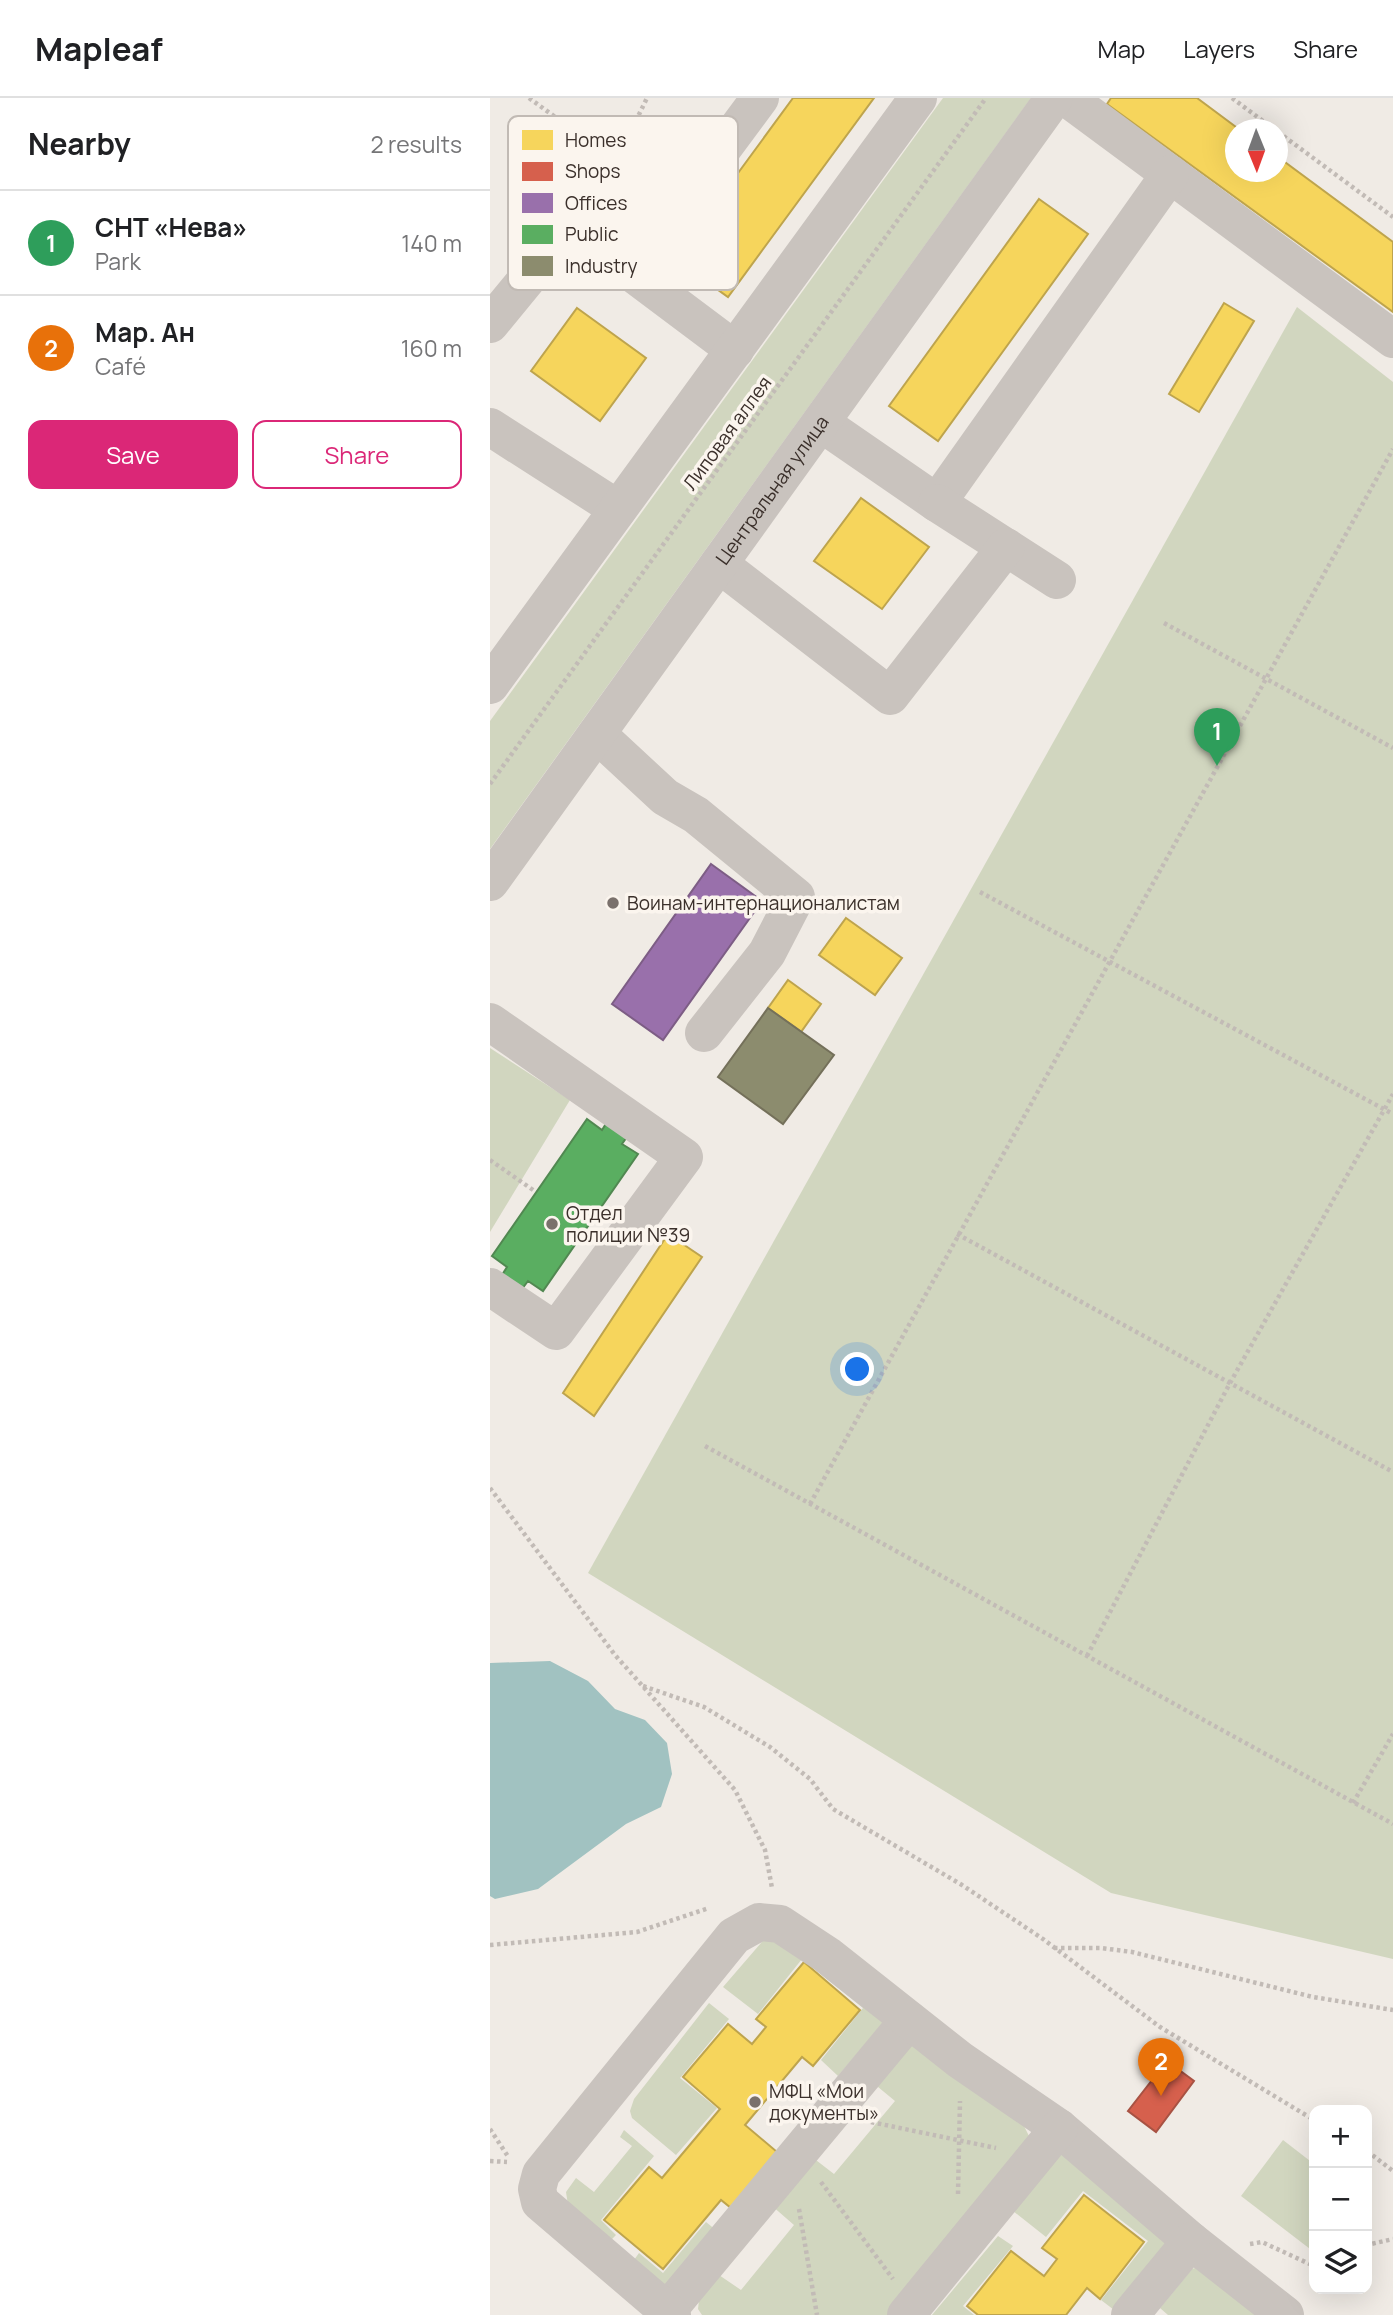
<!DOCTYPE html>
<meta charset="utf-8">
<style>
:root{--surface:#fff;--page:#f6f6f6;--text:#202124;--muted:#757577;--line:#e0e0e0;--accent:#db2777}
body{margin:0;font-family:Manrope,sans-serif;background:var(--page);color:var(--text)}
.controls{position:absolute;right:21px;bottom:21px;display:grid;overflow:hidden;border-radius:14px;box-shadow:0 7px 28px #0002}
.controls button{width:63px;height:63px;display:grid;place-items:center;padding:0;border:0;border-bottom:2px solid var(--line);background:var(--surface);color:var(--text);font:35px sans-serif}
.compass{position:absolute;left:735px;top:21px;width:63px;height:63px;border-radius:50%;background:var(--surface);box-shadow:0 7px 28px #0002;rotate:179deg}
.you{position:absolute;left:368px;top:1272px;width:24px;height:24px;margin:-18px;border:5px solid #fff;border-radius:50%;background:#1a73e8;box-shadow:0 0 0 10px #1a73e833}
.badge{display:grid;place-items:center;width:46px;height:46px;border-radius:50%;background:var(--accent);color:#fff;font-size:23px;font-weight:700}
.pin{position:absolute;translate:-50% -58px;filter:drop-shadow(0 2px 4px #0008)}
.pin::after{content:'';position:absolute;top:37px;width:24px;height:21px;background:inherit;clip-path:polygon(0 0,100% 0,50% 100%)}
.list{margin:0;padding:0;list-style:none}
h2{display:flex;justify-content:space-between;align-items:center;height:91px;margin:0;padding:0 28px;font-size:30px}
h2 small{font-size:23px;font-weight:400;color:var(--muted)}
.list li{display:grid;grid-template-columns:46px 1fr auto;gap:21px;align-items:center;box-sizing:border-box;height:105px;padding:0 28px;border-top:2px solid var(--line)}
.list b{display:block;font-size:26px;white-space:nowrap}
.list p{margin:0;font-size:23px;white-space:nowrap;color:var(--muted)}
.list em{font-size:23px;font-style:normal;color:var(--muted)}
.actions{display:flex;gap:14px;padding:21px 28px}
.actions a{flex:1;padding:16px 0;border:2px solid var(--accent);border-radius:14px;text-align:center;font-size:24px;color:var(--accent)}
.actions .main{background:var(--accent);color:#fff}
.icon{flex:none;width:38px;height:38px;fill:none;stroke:currentColor;stroke-width:2;stroke-linecap:round;stroke-linejoin:round}
.map{position:relative;flex:none;width:903px;height:2217px;overflow:hidden}
header{display:flex;align-items:center;gap:42px;box-sizing:border-box;height:98px;padding:0 35px;background:var(--surface);border-bottom:2px solid var(--line)}
header strong{font-size:33px}
nav{display:flex;gap:38px;margin-inline-start:auto;font-size:24px}
main{display:flex}
aside{flex:1;background:var(--surface)}
.map>svg:first-child{display:block}
</style>
<header>
<strong>Mapleaf</strong>
<nav><a>Map</a><a>Layers</a><a>Share</a></nav>
</header>
<main>
<aside>
<h2>Nearby<small>2 results</small></h2>
<ul class="list">
<li><span class="badge" style="background:#2e9e5b">1</span><div><b>СНТ «Нева»</b><p>Park</p></div><em>140 m</em></li>
<li><span class="badge" style="background:#e8710a">2</span><div><b>Мар. Ан</b><p>Café</p></div><em>160 m</em></li>
</ul>
<div class="actions"><a class="main">Save</a><a>Share</a></div>
</aside>
<div class="map">
<svg width="903" height="2217" viewBox="0 0 903 2217">
<rect width="100%" height="100%" fill="#f0ebe5"/>
<!-- green -->
<g fill="#d1d6bf">
<polygon points="453,0 541,0 0,751 0,623"/>
<polygon points="807,209 903,284 903,1861 621,1795 98,1475"/>
<polygon points="0,950 80,1002 0,1134"/>
<polygon points="288,1834 393,1925 348,1978 331,1962 373,1910 312,1861 268,1916 233,1889 278,1837"/>
<polygon points="219,1905 239,1921 190,1980 227,2010 186,2057 142,2020 140,2013 144,2001"/>
<polygon points="423,1943 531,2022 539,2038 398,2217 212,2217 208,2211 209,2202 229,2177 251,2192 304,2127 281,2107 322,2059 344,2076 405,2003 382,1984"/>
<polygon points="134,2032 164,2058 111,2122 126,2137 120,2143 78,2107 76,2094 86,2080 104,2094 142,2048 130,2039"/>
<polygon points="793,2042 824,2066 824,2154 751,2098"/>
<polygon points="580,2054 683,2138 628,2215 611,2202 658,2143 593,2093 556,2139 523,2113 566,2059"/>
<polygon points="216,2124 232,2137 184,2195 144,2162 149,2155 173,2175"/>
<polygon points="508,2138 523,2148 473,2208 484,2217 442,2217"/>
<polygon points="714,2167 781,2217 678,2217 670,2210 702,2171"/>
</g>
<!-- water -->
<polygon fill="#a1c2c1" points="60,1563 98,1583 125,1611 155,1622 177,1645 182,1676 171,1709 136,1726 48,1791 5,1801 0,1798 0,1565"/>
<!-- homes -->
<g fill="#f6d55c" stroke="#bea44d" stroke-width="2">
<polygon points="303,0 384,0 238,199 185,161"/>
<polygon points="621,0 707,0 750,32 746,32 746,74 788,74 788,59 903,144 903,214 617,6"/>
<polygon points="549,101 598,136 448,343 399,308"/>
<polygon points="734,205 764,223 709,314 679,296"/>
<polygon points="87,210 156,260 110,323 41,273"/>
<polygon points="371,400 439,449 392,511 324,463"/>
<polygon points="356,820 412,860 385,897 329,857"/>
<polygon points="298,882 331,906 311,934 278,910"/>
<polygon points="178,1136 212,1159 104,1318 73,1295"/>
<polygon points="314,1864 370,1912 323,1968 312,1959 255,2027 293,2059 246,2114 231,2102 173,2171 114,2122 159,2069 172,2080 230,2011 193,1979 238,1926 262,1946 276,1929 266,1921"/>
<polygon points="594,2097 654,2144 610,2201 597,2190 576,2217 488,2217 477,2208 521,2153 554,2178 567,2161 552,2150"/>
</g>
<!-- shops -->
<polygon fill="#d6604d" stroke="#a85243" stroke-width="2" points="677,1963 704,1983 666,2034 638,2013"/>
<!-- offices -->
<polygon fill="#9970ab" stroke="#7d5d85" stroke-width="2" points="221,766 272,803 173,942 122,906"/>
<!-- public -->
<polygon fill="#5aae61" stroke="#518851" stroke-width="2" points="97,1021 112,1032 119,1021 139,1036 132,1046 148,1056 53,1193 38,1183 32,1191 12,1177 17,1169 2,1158"/>
<!-- industry -->
<polygon fill="#8c8c6e" stroke="#74705a" stroke-width="2" points="278,910 344,957 293,1026 228,979"/>
<g fill="none" stroke-linecap="round" stroke-linejoin="round">
<!-- path -->
<g stroke="#c2bbb6" stroke-width="4.5" stroke-dasharray="3.5 3.5" stroke-linecap="butt">
<polyline points="39,0 79,29 97,49 118,80 111,119"/>
<polyline points="742,0 785,32"/>
<polyline points="788,34 903,119"/>
<polyline points="118,80 157,0"/>
<polyline points="674,525 903,650"/>
<polyline points="0,686 496,0"/>
<polyline points="490,794 903,1016"/>
<polyline points="0,1062 46,1094"/>
<polyline points="467,1136 903,1374"/>
<polyline points="215,1348 903,1726"/>
<polyline points="0,1390 125,1557 245,1692 275,1752 282,1790"/>
<polyline points="320,1406 903,351"/>
<polyline points="597,1558 740,1285 903,996"/>
<polyline points="153,1588 214,1609 280,1649 320,1681 343,1711 472,1787 553,1841 670,1929 824,2022"/>
<polyline points="863,1705 903,1636"/>
<polyline points="0,1847 147,1834 219,1810"/>
<polyline points="564,1850 611,1850 642,1854 823,1899 903,1912"/>
<polyline points="381,2024 506,2050"/>
<polyline points="0,2031 19,2060"/>
<polyline points="877,2053 903,2073"/>
<polyline points="0,2063 17,2064"/>
<polyline points="331,2084 403,2181"/>
<polyline points="468,2096 470,2003"/>
<polyline points="309,2111 327,2217"/>
<polyline points="760,2146 772,2144 824,2168"/>
<polyline points="877,2150 881,2146 903,2141"/>
</g>
<!-- minor -->
<g stroke="#c9c3be" stroke-width="38">
<polyline points="577,0 903,241"/>
<polyline points="141,174 270,0"/>
<polyline points="0,226 46,170 74,153 105,154 141,174 245,252"/>
<polyline points="331,325 447,405 680,76"/>
<polyline points="0,329 128,411"/>
<polyline points="447,405 567,482"/>
<polyline points="229,466 400,598 516,449"/>
<polyline points="0,587 428,0"/>
<polyline points="107,636 175,699 206,717 306,799 277,855 214,935"/>
<path id="s1" d="M0,784L564,0"/>
<polyline points="0,924 194,1059 66,1233 0,1189"/>
<polyline points="177,2213 419,1922"/>
<polyline points="182,2217 50,2104 47,2091 51,2076 244,1838 269,1824 290,1826 337,1857 470,1962 569,2030 701,2143 795,2217"/>
<polyline points="416,2217 569,2030"/>
<polyline points="640,2217 701,2143"/>
</g>
</g>
<!-- markers -->
<g fill="#7a716c" stroke="#fbf5ee" stroke-width="2.5">
<circle cx="123" cy="805" r="7"/>
<circle cx="62" cy="1126" r="7"/>
<circle cx="265" cy="2004" r="7"/>
</g>
<g text-anchor="middle" stroke-width="7" stroke-linejoin="round" paint-order="stroke">
<!-- street labels -->
<g font-size="19" fill="#3b302b" stroke="#fbf5ee">
<text transform="translate(237 335) rotate(-54)" y="7">Липовая аллея</text>
<text dy="7" stroke="none"><textPath href="#s1" startOffset="483">Центральная улица</textPath></text>
</g>
<!-- poi labels -->
<g font-size="19" fill="#3b302b" stroke="#fbf5ee" text-anchor="start">
<text x="137" y="812">Воинам-интернационалистам</text>
<text x="76" y="1122">Отдел<tspan x="76" dy="22">полиции №39</tspan></text>
<text x="279" y="2000">МФЦ «Мои<tspan x="279" dy="22">документы»</tspan></text>
</g>
</g>
<!-- legend -->
<rect x="18" y="18" width="230" height="174" rx="10" fill="#fbf5ee" stroke="#c1bab4" stroke-width="2"/>
<rect x="32" y="32" width="31" height="20" fill="#f6d55c"/>
<rect x="32" y="64" width="31" height="19" fill="#d6604d"/>
<rect x="32" y="95" width="31" height="20" fill="#9970ab"/>
<rect x="32" y="127" width="31" height="19" fill="#5aae61"/>
<rect x="32" y="158" width="31" height="20" fill="#8c8c6e"/>
<g font-size="19" fill="#3b302b">
<text x="75" y="49">Homes</text>
<text x="75" y="80">Shops</text>
<text x="75" y="112">Offices</text>
<text x="75" y="143">Public</text>
<text x="75" y="175">Industry</text>
</g>
</svg>
<div class="controls">
<button>+</button>
<button>−</button>
<button><svg class="icon" aria-label="layers" viewBox="0 0 24 24"><path d="M12 4l9 5-9 5-9-5zM3 14l9 5 9-5"/></svg></button>
</div>
<svg class="compass" viewBox="-18 -18 36 36"><path d="M0-13l5 13h-10z" fill="#e53935"/><path d="M0 13l5-13h-10z" fill="#757577"/></svg>
<div class="you"></div>
<div class="pin badge" style="left:727px;top:668px;background:#2e9e5b">1</div>
<div class="pin badge" style="left:671px;top:1998px;background:#e8710a">2</div>
</div>
</main>
